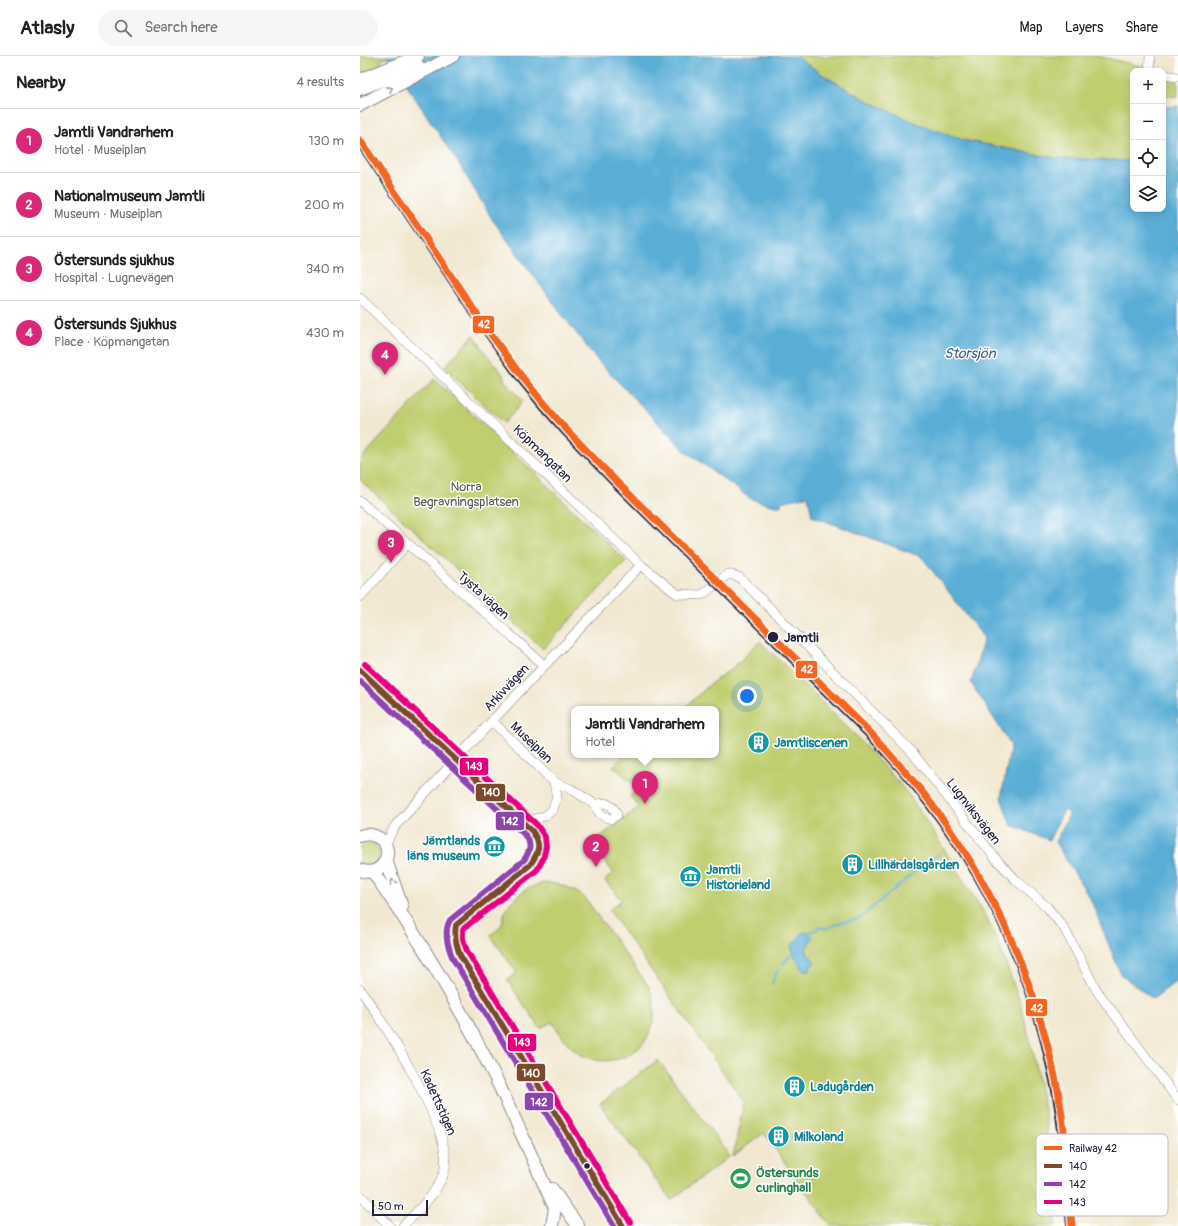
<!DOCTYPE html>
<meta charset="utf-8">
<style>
:root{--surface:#fff;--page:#f6f6f6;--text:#202124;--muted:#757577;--line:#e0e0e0;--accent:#db2777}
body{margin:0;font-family:Pangolin,sans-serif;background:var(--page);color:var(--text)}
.controls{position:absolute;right:12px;top:12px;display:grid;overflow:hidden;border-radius:8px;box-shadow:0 2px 10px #0003}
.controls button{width:36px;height:36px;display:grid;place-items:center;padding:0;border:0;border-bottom:1px solid var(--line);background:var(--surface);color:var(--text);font:20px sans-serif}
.scale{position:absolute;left:12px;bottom:10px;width:56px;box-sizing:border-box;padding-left:4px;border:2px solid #22223b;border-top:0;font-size:11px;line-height:14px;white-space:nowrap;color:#22223b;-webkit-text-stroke:3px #fff;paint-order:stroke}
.you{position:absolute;left:387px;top:640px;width:14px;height:14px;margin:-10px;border:3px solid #fff;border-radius:50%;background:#1a73e8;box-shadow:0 0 0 6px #1a73e833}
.badge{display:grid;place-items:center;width:26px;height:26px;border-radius:50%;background:var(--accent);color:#fff;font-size:13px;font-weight:700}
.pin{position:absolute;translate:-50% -33px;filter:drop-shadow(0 1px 2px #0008)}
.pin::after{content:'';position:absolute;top:21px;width:14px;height:12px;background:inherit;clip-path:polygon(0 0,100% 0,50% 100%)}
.popup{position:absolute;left:211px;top:650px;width:148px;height:52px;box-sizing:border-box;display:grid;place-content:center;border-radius:8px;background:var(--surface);filter:drop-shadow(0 1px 3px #0005);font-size:13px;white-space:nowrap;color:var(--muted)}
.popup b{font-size:15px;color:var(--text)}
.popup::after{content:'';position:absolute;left:50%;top:100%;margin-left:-8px;border:8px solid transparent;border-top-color:var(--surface)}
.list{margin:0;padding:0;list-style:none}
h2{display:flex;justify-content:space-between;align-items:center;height:52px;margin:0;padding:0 16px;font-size:17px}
h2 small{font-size:13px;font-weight:400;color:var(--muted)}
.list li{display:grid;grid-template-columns:26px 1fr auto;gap:12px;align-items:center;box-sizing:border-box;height:64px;padding:0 16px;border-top:1px solid var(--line)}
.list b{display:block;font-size:15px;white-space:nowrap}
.list p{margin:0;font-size:13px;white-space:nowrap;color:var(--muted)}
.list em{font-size:13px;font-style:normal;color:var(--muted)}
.icon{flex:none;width:22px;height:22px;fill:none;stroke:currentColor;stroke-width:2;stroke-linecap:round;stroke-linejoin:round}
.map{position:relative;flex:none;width:818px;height:1170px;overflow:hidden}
header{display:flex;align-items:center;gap:24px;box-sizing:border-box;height:56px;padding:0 20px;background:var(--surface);border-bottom:1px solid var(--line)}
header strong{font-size:19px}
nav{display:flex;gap:22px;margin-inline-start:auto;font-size:14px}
.search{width:280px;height:36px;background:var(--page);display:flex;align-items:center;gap:10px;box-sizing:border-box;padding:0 14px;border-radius:22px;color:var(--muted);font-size:15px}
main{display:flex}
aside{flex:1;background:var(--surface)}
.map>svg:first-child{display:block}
</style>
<header>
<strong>Atlasly</strong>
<div class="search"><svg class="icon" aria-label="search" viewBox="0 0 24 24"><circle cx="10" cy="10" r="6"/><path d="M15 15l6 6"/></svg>Search here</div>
<nav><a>Map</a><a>Layers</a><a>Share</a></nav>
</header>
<main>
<aside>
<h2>Nearby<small>4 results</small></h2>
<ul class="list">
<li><span class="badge">1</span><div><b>Jamtli Vandrarhem</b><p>Hotel · Museiplan</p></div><em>130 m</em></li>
<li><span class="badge">2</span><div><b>Nationalmuseum Jamtli</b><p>Museum · Museiplan</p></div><em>200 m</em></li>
<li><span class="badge">3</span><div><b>Östersunds sjukhus</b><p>Hospital · Lugnevägen</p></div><em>340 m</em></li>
<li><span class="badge">4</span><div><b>Östersunds Sjukhus</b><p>Place · Köpmangatan</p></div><em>430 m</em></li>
</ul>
</aside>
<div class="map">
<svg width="818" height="1170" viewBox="0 0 818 1170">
<rect width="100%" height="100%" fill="#fff"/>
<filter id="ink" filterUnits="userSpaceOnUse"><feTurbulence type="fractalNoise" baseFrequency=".025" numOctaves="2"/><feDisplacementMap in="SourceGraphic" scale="8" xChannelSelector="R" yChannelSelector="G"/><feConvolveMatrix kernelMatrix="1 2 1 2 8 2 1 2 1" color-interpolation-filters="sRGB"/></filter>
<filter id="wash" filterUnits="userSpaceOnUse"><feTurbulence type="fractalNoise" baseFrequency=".012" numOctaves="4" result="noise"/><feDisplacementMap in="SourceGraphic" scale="16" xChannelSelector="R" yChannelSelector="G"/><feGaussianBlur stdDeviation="0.9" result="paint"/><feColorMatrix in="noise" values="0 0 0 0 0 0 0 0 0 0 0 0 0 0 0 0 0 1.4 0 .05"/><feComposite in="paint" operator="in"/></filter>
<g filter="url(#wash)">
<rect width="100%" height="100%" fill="#f2e8d1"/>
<!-- green -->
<g fill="#c0ce6f" stroke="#717855">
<polygon points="0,0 27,0 28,2 20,4 36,27 0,47"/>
<polygon points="436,0 738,0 796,14 796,15 773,15 773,105 695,102 603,84 556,67 508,45 463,19"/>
<polygon points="803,19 818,21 818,41 804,39 803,41"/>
<polygon points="114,279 124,295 144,320 144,324 163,345 155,355 144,367 84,311"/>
<polygon points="74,323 139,383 266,505 183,593 0,424 0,404"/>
<polygon points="400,585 495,679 536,724 548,738 568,768 621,852 637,883 650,919 660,946 669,981 685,1057 696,1170 471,1170 428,1111 404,1077 373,1100 384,1046 249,854 262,844 245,825 253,816 231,788 279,751 270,740 278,732 253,710 264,699 356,699 356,653 323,653 354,625 374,611"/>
<path d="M8,787C29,790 17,820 0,806V791Z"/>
<path d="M184,827C200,827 213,832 225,842L289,931C303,962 288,999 253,1004C242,1006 229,1004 220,998C208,991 200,977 192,966L180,972L147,924L157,917L130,879C133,877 138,874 140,871C143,868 143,861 145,856C152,840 167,831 184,827Z"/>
<polygon points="298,1004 370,1100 311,1144 240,1048"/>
</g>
<!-- water -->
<g fill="#5aaed6" stroke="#3e6888">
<polygon points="27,0 436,0 463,19 508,45 556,67 603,84 695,102 773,105 773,153 803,153 803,51 818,50 818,926 814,927 793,943 761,919 730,842 695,786 710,757 704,754 689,784 651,769 641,742 651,689 611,627 624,582 562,501 452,460 448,440 421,446 421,450 415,450 391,443 324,394 238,305 200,256 132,163 99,108"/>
<path d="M443,876L449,877L453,881L446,893L448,898L455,906L448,915L441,913L442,912C438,904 432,898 431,890Z"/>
</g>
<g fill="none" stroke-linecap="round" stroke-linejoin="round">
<!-- stream -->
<g stroke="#5aaed6" stroke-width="2">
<polyline points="543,826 561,811 579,798"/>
<path d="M480,867C486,864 493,866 500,862L541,828"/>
<polyline points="449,877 461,871 465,873 478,868"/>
<polyline points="423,908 429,901 433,899"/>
<polyline points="412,928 416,917 420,913"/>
</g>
</g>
</g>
<g filter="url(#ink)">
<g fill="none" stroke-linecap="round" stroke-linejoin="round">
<defs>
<g id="street">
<polyline points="789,15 790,0"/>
<polyline points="803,19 818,21"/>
<polyline points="0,242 281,509 317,538 341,539 346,536 368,518 379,521 552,696 635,802 656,824 687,851 704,872 737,935 818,1044"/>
<polyline points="0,445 184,609"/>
<polyline points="0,541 47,488"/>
<path d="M0,614L172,775C182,788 180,795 170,809L96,869C93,881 95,888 100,899L263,1170"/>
<polyline points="132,665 194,726 197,741 193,753 185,760 169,765 165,769"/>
<path d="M194,726L211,733L236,749C237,757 243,761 251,763L257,759C254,750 245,744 236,749"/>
<polyline points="25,789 35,770 90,710 162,633 281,509"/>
<path d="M0,933C24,967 92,1072 85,1112C81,1134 58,1154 43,1170"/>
<polyline points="0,1139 30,1170"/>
</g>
<g id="secondary">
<polyline points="0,24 58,0"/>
<polyline points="0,33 58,10"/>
<polyline points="0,49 93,0"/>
<path d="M0,780C5,778 10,778 15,780C39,789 24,824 0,814"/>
<polyline points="26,804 42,851"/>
<path d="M13,816C57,879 98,947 133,1017C155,1061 174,1107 195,1152L192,1170"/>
<polyline points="192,1133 218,1170"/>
</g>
</defs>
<!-- street casing -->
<use href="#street" stroke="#8a8586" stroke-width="10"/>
<!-- secondary casing -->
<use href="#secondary" stroke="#8a8586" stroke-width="14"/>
<!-- street -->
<use href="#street" stroke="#fff" stroke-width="9"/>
<!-- secondary -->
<use href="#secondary" stroke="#fff" stroke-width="12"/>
<!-- rail -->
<path stroke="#22223b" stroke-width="2" d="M0,93L120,272L158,325L180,352L202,377L251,428L508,682C602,781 661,886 689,1020C700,1069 702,1120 707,1170"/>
<defs>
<path id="bus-1" d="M0,614L172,775C182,789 179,796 170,809L96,869C94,880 96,889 100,899L263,1170"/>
<path id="bus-2" d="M0,625L166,780C172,789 170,795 164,804L90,864C83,876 88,891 93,903L254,1170"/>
<polyline id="bus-3" points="5,608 177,769 185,781 186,791 183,803 177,814 103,873 103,883 107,895 270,1166"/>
</defs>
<!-- bus-1 casing -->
<use href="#bus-1" stroke="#fff" stroke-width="9"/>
<!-- bus-2 casing -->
<use href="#bus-2" stroke="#fff" stroke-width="9"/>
<!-- bus-3 casing -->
<use href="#bus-3" stroke="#fff" stroke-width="9"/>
<!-- bus-1 -->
<use href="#bus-1" stroke="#7a4b2a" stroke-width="6"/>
<!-- bus-2 -->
<use href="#bus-2" stroke="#8e44ad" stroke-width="6"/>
<!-- bus-3 -->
<use href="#bus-3" stroke="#e5007d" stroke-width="6"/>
<defs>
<path id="rail-1" d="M0,84L124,269L163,322L185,349L206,373L255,424L512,678C534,703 557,727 576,754C635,833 674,924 695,1020C706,1069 708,1120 712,1170"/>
</defs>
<!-- rail-1 casing -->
<use href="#rail-1" stroke="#fff" stroke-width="10"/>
<!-- rail-1 -->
<use href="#rail-1" stroke="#f26522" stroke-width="7"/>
</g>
<!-- one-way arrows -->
<defs><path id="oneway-chevron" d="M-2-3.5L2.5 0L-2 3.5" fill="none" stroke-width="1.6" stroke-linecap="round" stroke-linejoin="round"/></defs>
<g stroke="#9c9ca7">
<use href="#oneway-chevron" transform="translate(30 33) rotate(-28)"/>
<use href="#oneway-chevron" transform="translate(33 826) rotate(-110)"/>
</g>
</g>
<!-- icons -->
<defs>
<symbol id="building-disc" viewBox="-11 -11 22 22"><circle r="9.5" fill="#0f9aa8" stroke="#fff"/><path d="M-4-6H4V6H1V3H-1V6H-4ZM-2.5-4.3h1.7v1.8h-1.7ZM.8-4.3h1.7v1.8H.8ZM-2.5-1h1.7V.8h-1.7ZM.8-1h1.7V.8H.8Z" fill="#fff"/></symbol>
<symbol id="museum-disc" viewBox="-11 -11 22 22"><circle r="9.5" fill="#0f9aa8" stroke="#fff"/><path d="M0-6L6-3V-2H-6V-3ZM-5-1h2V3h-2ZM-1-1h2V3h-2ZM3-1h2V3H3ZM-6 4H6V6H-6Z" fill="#fff"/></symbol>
<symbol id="stadium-disc" viewBox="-11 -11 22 22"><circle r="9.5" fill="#2e9e5b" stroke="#fff"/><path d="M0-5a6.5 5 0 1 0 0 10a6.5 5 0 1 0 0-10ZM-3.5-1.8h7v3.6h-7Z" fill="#fff"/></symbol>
</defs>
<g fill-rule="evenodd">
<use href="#building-disc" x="386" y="674" width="25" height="25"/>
<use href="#museum-disc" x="122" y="778" width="25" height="25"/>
<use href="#building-disc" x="480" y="796" width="25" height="25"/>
<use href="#museum-disc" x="318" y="808" width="25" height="25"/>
<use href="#building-disc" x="422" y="1018" width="25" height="25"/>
<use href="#building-disc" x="406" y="1068" width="25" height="25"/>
<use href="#stadium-disc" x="368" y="1110" width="25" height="25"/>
</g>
<!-- markers -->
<g fill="#22223b" stroke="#fff" stroke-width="1.5">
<circle cx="413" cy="581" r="6"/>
<circle cx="227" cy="1110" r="3.5"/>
</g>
<g text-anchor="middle" stroke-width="3" stroke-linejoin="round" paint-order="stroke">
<!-- street labels -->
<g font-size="13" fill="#22223b" stroke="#fff">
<text transform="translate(183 397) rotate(44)" y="5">Köpmangatan</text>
<text transform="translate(124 539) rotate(42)" y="5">Tysta vägen</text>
<text transform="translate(146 631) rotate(-47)" y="5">Arkivvägen</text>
<text transform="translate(172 686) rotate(44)" y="5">Museiplan</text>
<text transform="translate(614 755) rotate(52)" y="5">Lugnviksvägen</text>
<text transform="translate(79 1046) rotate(66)" y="5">Kadettstigen</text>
</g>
<!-- park labels -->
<g font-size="13" fill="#595e4d" stroke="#fff">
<text x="106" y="435">Norra<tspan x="106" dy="15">Begravningsplatsen</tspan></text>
</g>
<!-- stop labels -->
<g font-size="13" font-weight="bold" fill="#22223b" stroke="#fff" text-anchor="start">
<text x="424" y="586">Jamtli</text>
</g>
<!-- culture labels -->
<g font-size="13" font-weight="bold" fill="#0d838f" stroke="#fff" text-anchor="start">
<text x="414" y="691">Jamtliscenen</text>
<text x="120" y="789" text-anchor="end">Jämtlands<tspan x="120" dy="15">läns museum</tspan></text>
<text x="508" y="813">Lillhärdalsgården</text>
<text x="346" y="818">Jamtli<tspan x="346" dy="15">Historieland</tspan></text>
<text x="450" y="1035">Ladugården</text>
<text x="434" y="1085">Milkoland</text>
</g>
<!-- leisure labels -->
<g font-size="13" font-weight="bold" fill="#27864d" stroke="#fff" text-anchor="start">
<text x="396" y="1121">Östersunds<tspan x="396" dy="15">curlinghall</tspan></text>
</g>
<!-- water labels -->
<g font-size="14" font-style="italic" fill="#3b6181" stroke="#fff">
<text x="610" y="302">Storsjön</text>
</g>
</g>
<!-- legend -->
<rect x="676" y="1078" width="132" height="82" rx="6" fill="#fff" stroke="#bdbdc4" stroke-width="1"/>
<rect x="684" y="1090" width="18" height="4" fill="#f26522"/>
<rect x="684" y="1108" width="18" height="4" fill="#7a4b2a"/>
<rect x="684" y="1126" width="18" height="4" fill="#8e44ad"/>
<rect x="684" y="1144" width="18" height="4" fill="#e5007d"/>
<g font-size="11" fill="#22223b">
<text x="709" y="1096">Railway 42</text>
<text x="709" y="1114">140</text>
<text x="709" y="1132">142</text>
<text x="709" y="1150">143</text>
</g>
<g stroke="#fff" stroke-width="1.5">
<rect x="112" y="259" width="23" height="19" rx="4" fill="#f26522"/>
<rect x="435" y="604" width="23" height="19" rx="4" fill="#f26522"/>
<rect x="99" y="701" width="30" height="19" rx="4" fill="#e5007d"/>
<rect x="115" y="727" width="31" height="19" rx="4" fill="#7a4b2a"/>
<rect x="135" y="755" width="30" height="20" rx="4" fill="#8e44ad"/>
<rect x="665" y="942" width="23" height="19" rx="4" fill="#f26522"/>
<rect x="147" y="977" width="30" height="19" rx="4" fill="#e5007d"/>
<rect x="156" y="1007" width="30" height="19" rx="4" fill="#7a4b2a"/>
<rect x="164" y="1036" width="30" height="19" rx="4" fill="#8e44ad"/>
</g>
<g font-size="11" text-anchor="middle" font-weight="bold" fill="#fff">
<text x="124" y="272">42</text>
<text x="447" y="617">42</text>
<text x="114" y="714">143</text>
<text x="131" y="740">140</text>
<text x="150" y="769">142</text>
<text x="677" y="956">42</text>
<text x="162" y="990">143</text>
<text x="171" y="1021">140</text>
<text x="179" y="1050">142</text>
</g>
</svg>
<div class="controls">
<button>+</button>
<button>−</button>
<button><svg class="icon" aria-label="locate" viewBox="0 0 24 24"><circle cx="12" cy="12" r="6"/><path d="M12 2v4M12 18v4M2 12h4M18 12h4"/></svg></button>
<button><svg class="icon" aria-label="layers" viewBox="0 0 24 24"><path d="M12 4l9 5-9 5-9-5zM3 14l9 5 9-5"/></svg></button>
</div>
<div class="scale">50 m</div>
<div class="you"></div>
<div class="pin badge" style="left:285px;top:748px">1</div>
<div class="popup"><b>Jamtli Vandrarhem</b>Hotel</div>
<div class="pin badge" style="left:236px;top:811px">2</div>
<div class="pin badge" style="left:31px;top:507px">3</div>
<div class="pin badge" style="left:25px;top:319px">4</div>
</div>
</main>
